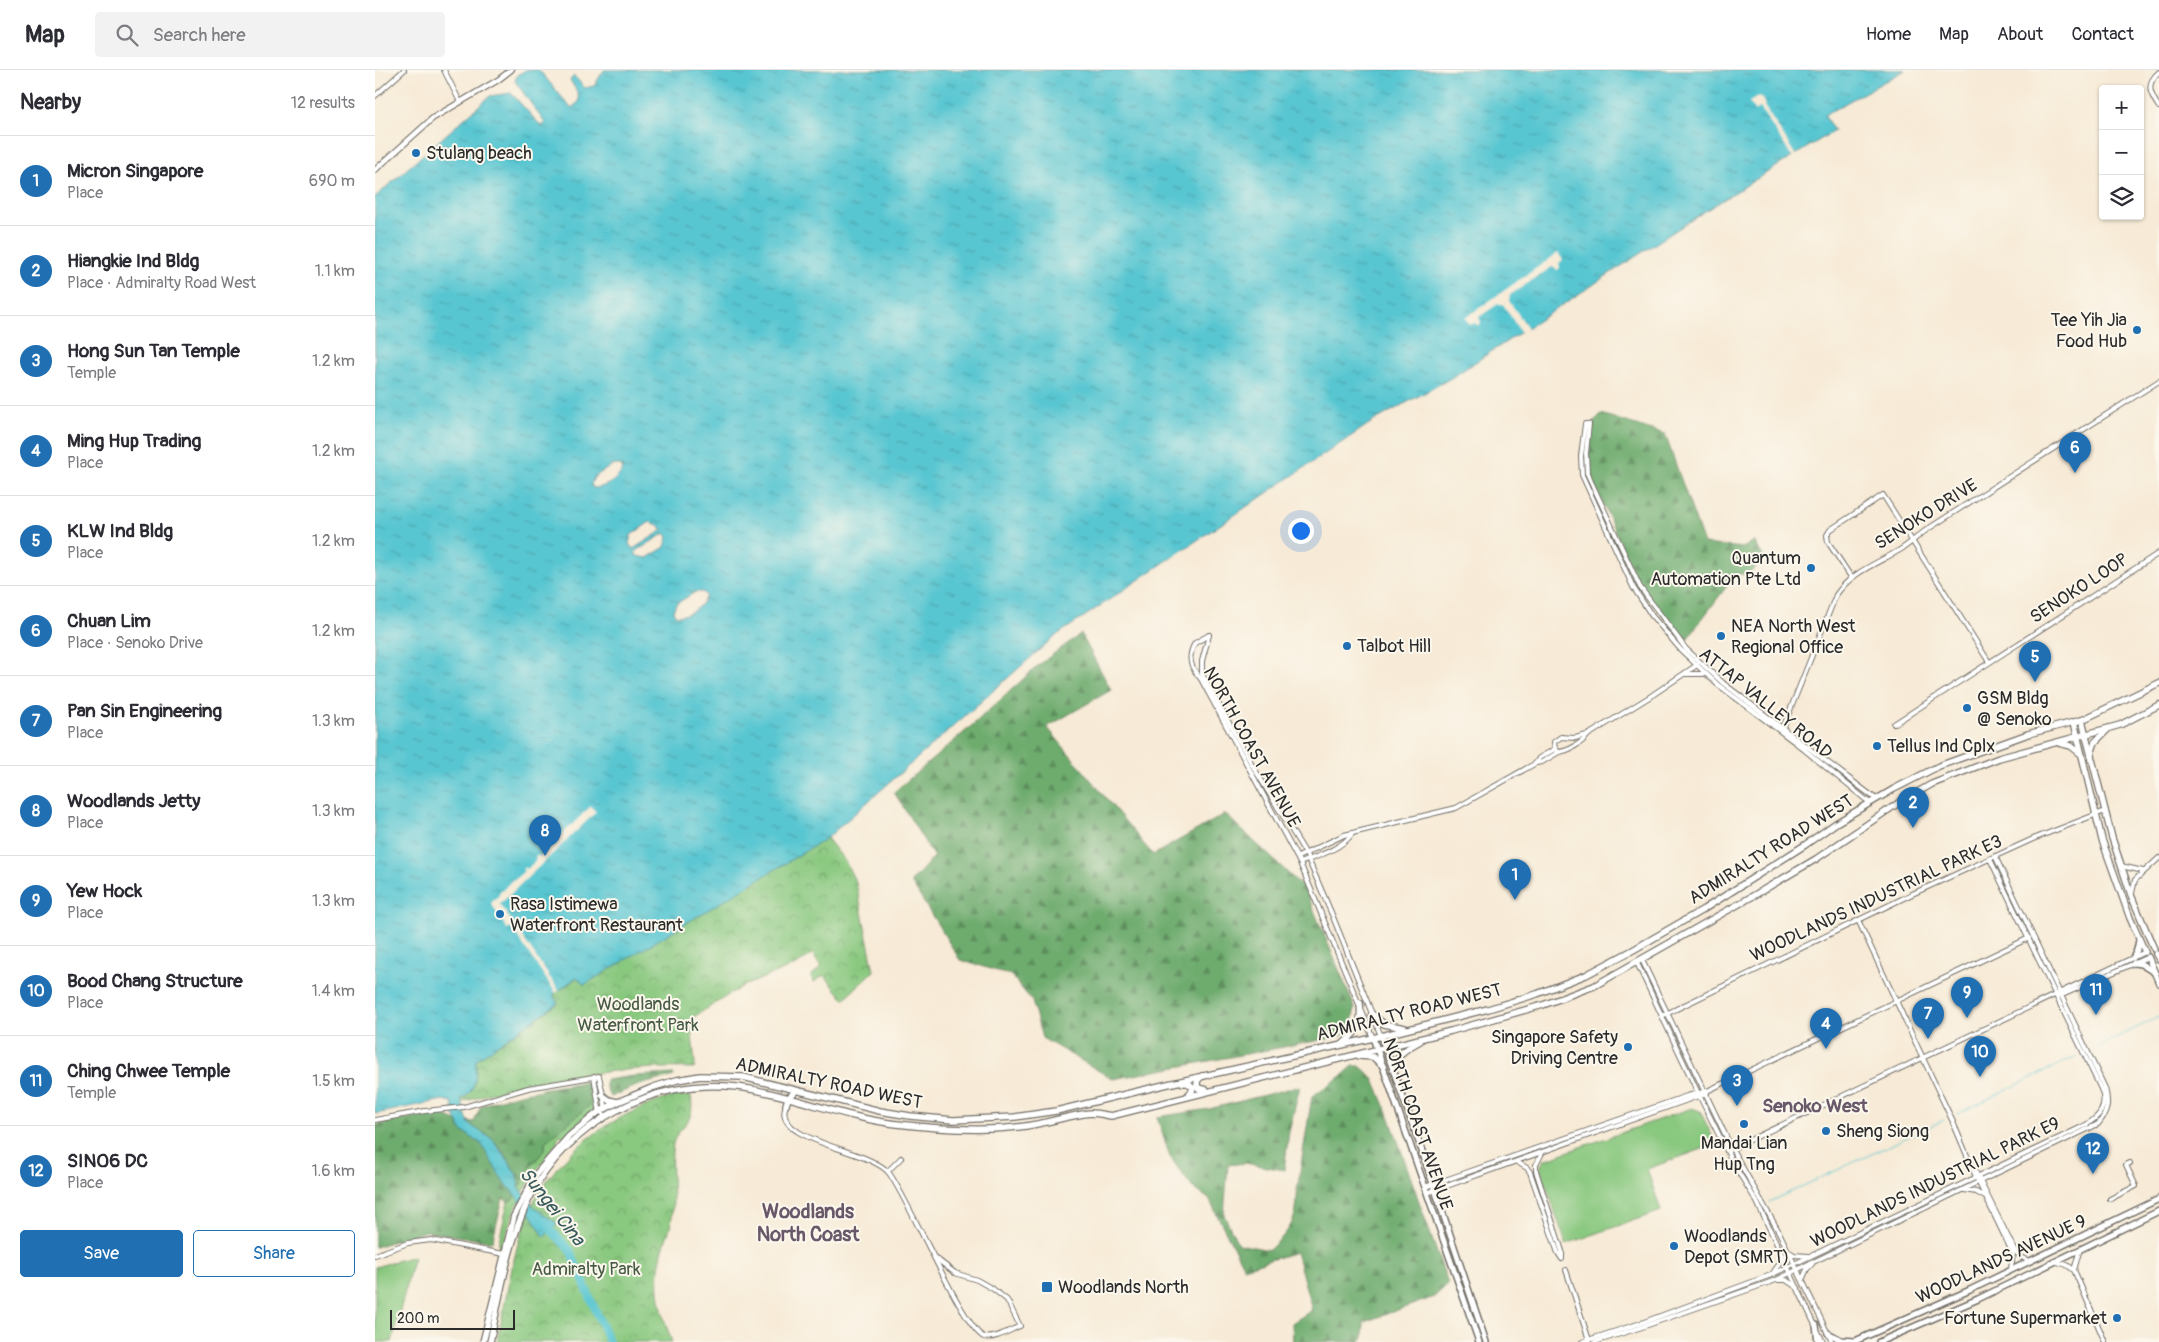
<!DOCTYPE html>
<meta charset="utf-8">
<style>
:root{--surface:#fff;--page:#f2f2f3;--text:#2b2b33;--muted:#7c7c81;--line:#e1e1e2;--accent:#1f6fb2}
body{margin:0;font-family:Pangolin,sans-serif;background:var(--page);color:var(--text)}
.controls{position:absolute;right:15px;top:15px;display:grid;overflow:hidden;border-radius:5px;box-shadow:0 1px 4px #0004}
.controls button{width:45px;height:45px;display:grid;place-items:center;padding:0;border:0;border-bottom:1px solid var(--line);background:var(--surface);color:var(--text);font:25px sans-serif}
.scale{position:absolute;left:15px;bottom:12px;width:125px;box-sizing:border-box;padding-left:5px;border:2px solid #2b2b2b;border-top:0;font-size:14px;line-height:18px;white-space:nowrap;color:#2b2b2b;-webkit-text-stroke:4px #fbf7ec;paint-order:stroke}
.you{position:absolute;left:925px;top:460px;width:18px;height:18px;margin:-12px;border:4px solid #fff;border-radius:50%;background:#1a73e8;box-shadow:0 0 0 8px #1a73e833}
.badge{display:grid;place-items:center;width:32px;height:32px;border-radius:50%;background:var(--accent);color:#fff;font-size:16px;font-weight:700}
.pin{position:absolute;translate:-50% -41px;filter:drop-shadow(0 1px 2px #0008)}
.pin::after{content:'';position:absolute;top:26px;width:18px;height:15px;background:inherit;clip-path:polygon(0 0,100% 0,50% 100%)}
.list{margin:0;padding:0;list-style:none}
h2{display:flex;justify-content:space-between;align-items:center;height:65px;margin:0;padding:0 20px;font-size:21px}
h2 small{font-size:16px;font-weight:400;color:var(--muted)}
.list li{display:grid;grid-template-columns:32px 1fr auto;gap:15px;align-items:center;box-sizing:border-box;height:90px;padding:0 20px;border-top:1px solid var(--line)}
.list b{display:block;font-size:19px;white-space:nowrap}
.list p{margin:0;font-size:16px;white-space:nowrap;color:var(--muted)}
.list em{font-size:16px;font-style:normal;color:var(--muted)}
.actions{display:flex;gap:10px;padding:15px 20px}
.actions a{flex:1;padding:11px 0;border:1px solid var(--accent);border-radius:5px;text-align:center;font-size:18px;color:var(--accent)}
.actions .main{background:var(--accent);color:#fff}
.icon{flex:none;width:28px;height:28px;fill:none;stroke:currentColor;stroke-width:2;stroke-linecap:round;stroke-linejoin:round}
.map{position:relative;flex:none;width:1784px;height:1272px;overflow:hidden}
header{display:flex;align-items:center;gap:30px;box-sizing:border-box;height:70px;padding:0 25px;background:var(--surface);border-bottom:1px solid var(--line)}
header strong{font-size:24px}
nav{display:flex;gap:28px;margin-inline-start:auto;font-size:18px}
.search{width:350px;height:45px;background:var(--page);display:flex;align-items:center;gap:12px;box-sizing:border-box;padding:0 18px;border-radius:5px;color:var(--muted);font-size:19px}
main{display:flex}
aside{flex:1;background:var(--surface)}
.map>svg:first-child{display:block}
</style>
<header>
<strong>Map</strong>
<div class="search"><svg class="icon" aria-label="search" viewBox="0 0 24 24"><circle cx="10" cy="10" r="6"/><path d="M15 15l6 6"/></svg>Search here</div>
<nav><a>Home</a><a>Map</a><a>About</a><a>Contact</a></nav>
</header>
<main>
<aside>
<h2>Nearby<small>12 results</small></h2>
<ul class="list">
<li><span class="badge">1</span><div><b>Micron Singapore</b><p>Place</p></div><em>690 m</em></li>
<li><span class="badge">2</span><div><b>Hiangkie Ind Bldg</b><p>Place · Admiralty Road West</p></div><em>1.1 km</em></li>
<li><span class="badge">3</span><div><b>Hong Sun Tan Temple</b><p>Temple</p></div><em>1.2 km</em></li>
<li><span class="badge">4</span><div><b>Ming Hup Trading</b><p>Place</p></div><em>1.2 km</em></li>
<li><span class="badge">5</span><div><b>KLW Ind Bldg</b><p>Place</p></div><em>1.2 km</em></li>
<li><span class="badge">6</span><div><b>Chuan Lim</b><p>Place · Senoko Drive</p></div><em>1.2 km</em></li>
<li><span class="badge">7</span><div><b>Pan Sin Engineering</b><p>Place</p></div><em>1.3 km</em></li>
<li><span class="badge">8</span><div><b>Woodlands Jetty</b><p>Place</p></div><em>1.3 km</em></li>
<li><span class="badge">9</span><div><b>Yew Hock</b><p>Place</p></div><em>1.3 km</em></li>
<li><span class="badge">10</span><div><b>Bood Chang Structure</b><p>Place</p></div><em>1.4 km</em></li>
<li><span class="badge">11</span><div><b>Ching Chwee Temple</b><p>Temple</p></div><em>1.5 km</em></li>
<li><span class="badge">12</span><div><b>SIN06 DC</b><p>Place</p></div><em>1.6 km</em></li>
</ul>
<div class="actions"><a class="main">Save</a><a>Share</a></div>
</aside>
<div class="map">
<svg width="1784" height="1272" viewBox="0 0 1784 1272">
<defs>
<pattern id="forest-firs" width="22" height="20" patternUnits="userSpaceOnUse" patternTransform="scale(1.25)"><rect width="22" height="20" fill="#6eac6e"/><path d="M5 1l3.5 6h-7zM16 11l3.5 6h-7z" fill="#5b8c5b"/></pattern>
<pattern id="park-crowns" width="20" height="18" patternUnits="userSpaceOnUse" patternTransform="scale(1.25)"><rect width="20" height="18" fill="#89c87f"/><path d="M2 6a3 3 0 1 1 6 0M12 15a3 3 0 1 1 6 0" fill="none" stroke="#70a368"/></pattern>
<pattern id="water-ripples" width="26" height="14" patternUnits="userSpaceOnUse" patternTransform="scale(1.25)"><rect width="26" height="14" fill="#59c6d1"/><path d="M2 4q2-2 4 0t4 0M15 11q2-2 4 0t4 0" fill="none" stroke="#4aa1aa"/></pattern>
</defs>
<rect width="100%" height="100%" fill="#fbf7ec"/>
<filter id="ink" filterUnits="userSpaceOnUse"><feTurbulence type="fractalNoise" baseFrequency=".02" numOctaves="2"/><feDisplacementMap in="SourceGraphic" scale="10" xChannelSelector="R" yChannelSelector="G"/><feConvolveMatrix kernelMatrix="1 2 1 2 8 2 1 2 1" color-interpolation-filters="sRGB"/></filter>
<filter id="wash" filterUnits="userSpaceOnUse"><feTurbulence type="fractalNoise" baseFrequency=".0096" numOctaves="4" result="noise"/><feDisplacementMap in="SourceGraphic" scale="20" xChannelSelector="R" yChannelSelector="G"/><feGaussianBlur stdDeviation="1.12" result="paint"/><feColorMatrix in="noise" values="0 0 0 0 0 0 0 0 0 0 0 0 0 0 0 0 0 1.4 0 .05"/><feComposite in="paint" operator="in"/></filter>
<g filter="url(#wash)">
<rect width="100%" height="100%" fill="#f7ead6"/>
<!-- green -->
<g fill="#89c87f" stroke="#5a7a55">
<path d="M210,1012L217,1016L221,1036L217,1038L219,1041L189,1067L186,1065L183,1068L182,1073C157,1104 138,1135 128,1175L125,1178L123,1175L133,1132L138,1129L154,1099L170,1079V1072L187,1056L210,1015L166,1019Z"/>
<polygon points="1317,1038 1325,1041 1341,1074 1272,1099 1286,1141 1191,1174 1165,1098 1169,1090"/>
<polygon points="39,1186 17,1272 0,1272 0,1197"/>
</g>
<!-- forest -->
<g fill="url(#forest-firs)" stroke="#4c6c4c">
<polygon points="1226,344 1290,364 1329,474 1368,478 1379,471 1389,488 1374,504 1361,504 1309,573 1263,513 1212,398 1218,353"/>
<polygon points="706,564 736,620 672,657 778,785 850,744 930,819 980,938 976,957 967,966 738,1009 667,968 657,931 636,905 585,890 536,812 559,787 519,722 593,659 666,593"/>
<path d="M978,996H985L998,1008L1012,1040L1073,1214L1059,1227L989,1252L988,1267L986,1272H918L917,1253L937,1240L921,1182L869,1198L834,1129L817,1117L795,1087L782,1047L834,1039L925,1016L914,1062L909,1100L870,1093L853,1095L849,1145L863,1174L894,1180C915,1161 923,1150 922,1120L937,1026L967,1006Z"/>
<polygon points="298,1004 299,1006 264,1015 235,1027 230,1014 231,1010 259,1006"/>
<path d="M210,1014L213,1015L215,1035L170,1072V1079L154,1099L144,1117C141,1100 130,1082 118,1070C111,1062 100,1061 93,1051L99,1052L106,1036C140,1022 174,1019 210,1014Z"/>
<polygon points="51,1045 67,1045 81,1051 87,1061 106,1074 140,1125 138,1129 133,1132 128,1128 117,1172 51,1161 0,1177 0,1055"/>
</g>
<!-- park -->
<g fill="url(#park-crowns)" stroke="#5a7a55">
<path d="M452,768L470,791L481,813L499,901L469,929L449,905L439,912L436,906L446,897L438,883L423,894L366,917L317,948C315,965 320,980 320,998C257,996 196,1005 135,1018C118,1022 103,1028 87,1032L86,1030C102,1020 101,1007 101,990L182,934L178,925L203,907L208,914Z"/>
<path d="M300,1026H316C321,1057 303,1053 298,1074C294,1097 300,1122 297,1146C296,1159 290,1170 287,1183C279,1214 286,1243 297,1272H122C131,1231 140,1165 160,1129C191,1076 242,1042 300,1026Z"/>
</g>
<!-- water -->
<path fill="url(#water-ripples)" stroke="#42787e" fill-rule="evenodd" d="M151,0H164L196,38L204,32L203,23L195,10L199,6L210,18L219,16L229,0H1530L1449,45L1459,61L1333,139L1076,308L997,352L679,567L452,768L209,915L202,907L178,925L183,933L101,990C101,1007 102,1020 86,1030L94,1054L117,1069L133,1090L142,1106L144,1117L159,1137L183,1154L169,1166L155,1144L125,1106L106,1074L87,1061L79,1045L77,1032L68,1030L0,1044V127L115,26L136,23L167,57L170,53L140,11L142,5ZM238,395H246L248,399C243,410 230,418 218,418L216,414L219,407ZM275,452L284,455L288,460L258,479L254,474L256,465ZM290,463L293,467L290,477L272,488L262,486L260,482ZM320,522H328L331,526C326,538 313,546 301,546L298,541L301,534Z"/>
<!-- pier -->
<g fill="#f7ead6">
<polygon points="1385,26 1390,34 1389,36 1421,86 1418,88 1385,38 1380,41 1374,32"/>
<polygon points="1183,183 1188,190 1184,193 1185,198 1182,200 1177,197 1135,225 1134,231 1153,258 1146,263 1128,234 1123,234 1104,247 1106,253 1103,256 1100,253 1095,255 1090,248"/>
<polygon points="216,736 221,742 125,834 184,921 181,923 136,857 132,859 116,833 124,825 125,821 126,822 138,809 139,810 149,801 147,799 150,797 152,799 161,790 160,788 162,785 164,787"/>
</g>
<g fill="none" stroke-linecap="round" stroke-linejoin="round">
<!-- stream -->
<g stroke="#59c6d1" stroke-width="1">
<polyline points="1718,979 1784,947"/>
<polyline points="1582,1044 1702,986"/>
<polyline points="1394,1132 1569,1050"/>
</g>
<!-- river -->
<polyline stroke="#59c6d1" stroke-width="8" points="170,1154 195,1180 234,1272"/>
</g>
</g>
<g filter="url(#ink)">
<g fill="none" stroke-linecap="round" stroke-linejoin="round">
<defs>
<g id="minor">
<polyline points="69,0 85,32"/>
<path d="M1784,2C1770,14 1775,24 1784,37"/>
<polyline points="0,26 29,0"/>
<polyline points="1476,507 1453,472 1452,465 1455,460 1508,425 1614,592"/>
<path d="M834,565L820,573C812,587 815,597 826,609L925,793L998,968"/>
<polyline points="834,565 827,591 827,604 879,698 931,784 958,847 1006,966"/>
<polyline points="1310,604 1328,604"/>
<polyline points="1519,654 1784,483"/>
<path d="M1408,658L1461,525C1477,501 1504,493 1528,478C1537,472 1546,463 1556,457L1784,311"/>
<path d="M1180,679L1184,682C1194,681 1207,673 1213,665L1276,626L1322,595"/>
<polyline points="1180,679 1179,672 1186,667 1200,668 1212,665"/>
<polyline points="1161,693 1167,692 1184,682"/>
<polyline points="1495,733 1421,673 1342,614 1306,580 1277,546 1258,517 1207,405 1206,386 1210,354 1214,354 1211,383 1212,403 1265,517 1311,579 1348,613 1501,729"/>
<polyline points="923,787 969,765 1081,738 1161,693 1164,688 1180,679"/>
<path d="M925,793C943,786 966,779 977,764"/>
<polyline points="1746,796 1768,801"/>
<polyline points="1757,823 1760,810 1784,788"/>
<polyline points="1483,850 1578,1052 1601,1107 1638,1184 1636,1199"/>
<polyline points="1267,890 1357,1079 1404,1162 1457,1272"/>
<polyline points="1262,893 1325,1027 1359,1095 1382,1132 1448,1272"/>
<polyline points="1685,926 1773,887"/>
<polyline points="1287,946 1535,825 1658,769 1730,741"/>
<polyline points="219,1006 224,1038 230,1047"/>
<path d="M411,1035C395,1072 496,1079 514,1103C533,1128 589,1260 609,1267C619,1270 635,1260 645,1256L632,1230L618,1219L602,1210L580,1203L559,1187"/>
<polyline points="0,1050 50,1041 89,1037 153,1018 224,1006 231,1039"/>
<polyline points="1352,1081 1770,882"/>
<polyline points="1142,1092 1152,1098 1155,1102 1183,1183 1187,1189 1187,1181 1161,1101 1161,1095 1167,1083"/>
<polyline points="1599,1099 1640,1181 1646,1187 1655,1191"/>
<polyline points="513,1101 526,1088"/>
<polyline points="1050,1117 1312,1026 1332,1021 1654,868"/>
<polyline points="1589,1120 1601,1122 1610,1127"/>
<polyline points="1052,1123 1332,1023"/>
<polyline points="1735,1129 1761,1116 1751,1095 1755,1093"/>
<polyline points="1413,1181 1419,1185 1434,1186"/>
<polyline points="0,1185 33,1173 56,1170 129,1184"/>
<polyline points="1679,1191 1692,1195 1699,1200 1730,1272"/>
<polyline points="1191,1200 1214,1270"/>
<polyline points="1699,1200 1705,1179"/>
<polyline points="1398,1203 1405,1193 1406,1185"/>
<polyline points="1428,1208 1432,1199 1437,1194"/>
<polyline points="1402,1210 1411,1210 1423,1218"/>
<path d="M1207,1272L1269,1252L1396,1205L1709,1056C1725,1047 1733,1037 1726,1019L1615,789"/>
<path d="M1220,1272L1267,1257L1401,1210L1723,1054C1733,1042 1734,1033 1730,1018L1620,786"/>
</g>
<polyline id="tertiary" points="0,100 58,48 123,10 136,0"/>
<g id="secondary">
<polyline points="1758,888 1762,880 1764,870"/>
<polyline points="1759,893 1766,894 1779,902"/>
<polyline points="1006,966 1046,1078 1111,1272"/>
<polyline points="998,968 1104,1272"/>
<polyline points="1441,1255 1443,1272"/>
<polyline points="1453,1263 1466,1270 1480,1271"/>
<polyline points="1478,1272 1595,1220 1784,1129"/>
<polyline points="1504,1272 1603,1229 1784,1141"/>
</g>
<g id="primary">
<polyline points="1707,650 1737,768 1756,825 1779,879"/>
<polyline points="1699,652 1727,770 1755,848 1770,882"/>
<polyline points="1684,673 1696,676 1706,684"/>
<polyline points="1716,684 1720,672 1733,659"/>
<polyline points="1781,884 1784,889"/>
<polyline points="1773,887 1784,913"/>
<polyline points="997,944 1009,954 1030,958"/>
<path d="M968,974C984,960 987,954 985,933"/>
<polyline points="984,986 998,987 1008,996"/>
<path d="M1018,1000C1024,982 1029,980 1045,971"/>
<path d="M827,1006C822,1010 821,1012 823,1018L831,1020"/>
<polyline points="808,1013 813,1013 818,1017 817,1021 813,1025"/>
<polyline points="227,1025 234,1030 242,1032"/>
<polyline points="411,1035 413,1028 421,1021"/>
<polyline points="108,1272 139,1146 162,1103 194,1066 222,1043 243,1032 279,1017 302,1010 325,1006 368,1007 505,1041 535,1046 578,1050 640,1047 681,1041 793,1014 998,968 1113,939 1162,924 1211,905 1258,880 1329,839 1430,775 1461,753 1519,719 1564,696 1653,664 1707,650 1784,613"/>
<path d="M115,1272C125,1225 133,1172 154,1129C191,1053 279,1007 362,1017C417,1024 467,1048 522,1054C564,1059 609,1062 651,1056C673,1053 695,1045 716,1043C722,1043 730,1045 736,1046L1076,961L1168,935L1219,916L1378,826L1441,789L1525,732L1557,714L1624,688L1745,655L1784,635"/>
</g>
</defs>
<!-- minor casing -->
<use href="#minor" stroke="#726e67" stroke-width="6"/>
<!-- tertiary casing -->
<use href="#tertiary" stroke="#726e67" stroke-width="7"/>
<!-- secondary casing -->
<use href="#secondary" stroke="#726e67" stroke-width="8"/>
<!-- primary casing -->
<use href="#primary" stroke="#726e67" stroke-width="8"/>
<!-- minor -->
<use href="#minor" stroke="#fff" stroke-width="4"/>
<!-- tertiary -->
<use href="#tertiary" stroke="#fff" stroke-width="4.5"/>
<!-- secondary -->
<use href="#secondary" stroke="#fff" stroke-width="5"/>
<!-- primary -->
<use href="#primary" stroke="#fff" stroke-width="5.5"/>
</g>
</g>
<!-- markers -->
<g fill="#1f6fb2" stroke="#fbf7ec" stroke-width="2">
<circle cx="41" cy="83" r="5"/>
<circle cx="1762" cy="260" r="5"/>
<circle cx="1436" cy="498" r="5"/>
<circle cx="1346" cy="566" r="5"/>
<circle cx="972" cy="576" r="5"/>
<circle cx="1592" cy="638" r="5"/>
<circle cx="1502" cy="676" r="5"/>
<circle cx="125" cy="844" r="5"/>
<circle cx="1253" cy="977" r="5"/>
<circle cx="1369" cy="1054" r="5"/>
<circle cx="1451" cy="1061" r="5"/>
<circle cx="1299" cy="1176" r="5"/>
<rect x="666" y="1211" width="12" height="12" rx="2.5"/>
<circle cx="1742" cy="1248" r="5"/>
</g>
<g text-anchor="middle" stroke-width="4" stroke-linejoin="round" paint-order="stroke">
<!-- poi labels -->
<g font-size="18" fill="#2b2b2b" stroke="#fbf7ec" text-anchor="start">
<text x="51" y="89">Stulang beach</text>
<text x="1752" y="256" text-anchor="end">Tee Yih Jia<tspan x="1752" dy="21">Food Hub</tspan></text>
<text x="1426" y="494" text-anchor="end">Quantum<tspan x="1426" dy="21">Automation Pte Ltd</tspan></text>
<text x="1356" y="562">NEA North West<tspan x="1356" dy="21">Regional Office</tspan></text>
<text x="982" y="582">Talbot Hill</text>
<text x="1602" y="634">GSM Bldg<tspan x="1602" dy="21">@ Senoko</tspan></text>
<text x="1512" y="682">Tellus Ind Cplx</text>
<text x="135" y="840">Rasa Istimewa<tspan x="135" dy="21">Waterfront Restaurant</tspan></text>
<text x="1243" y="973" text-anchor="end">Singapore Safety<tspan x="1243" dy="21">Driving Centre</tspan></text>
<text x="1461" y="1067">Sheng Siong</text>
<text x="1369" y="1079" text-anchor="middle">Mandai Lian<tspan x="1369" dy="21">Hup Tng</tspan></text>
<text x="1309" y="1172">Woodlands<tspan x="1309" dy="21">Depot (SMRT)</tspan></text>
<text x="683" y="1223">Woodlands North</text>
<text x="1732" y="1254" text-anchor="end">Fortune Supermarket</text>
</g>
<!-- street labels -->
<g font-size="18" fill="#2b2b2b" stroke="#fbf7ec">
<text transform="translate(1551 444) rotate(-32)" y="6">SENOKO DRIVE</text>
<text transform="translate(1704 518) rotate(-33)" y="6">SENOKO LOOP</text>
<text transform="translate(1391 633) rotate(39)" y="6">ATTAP VALLEY ROAD</text>
<text transform="translate(877 677) rotate(61)" y="6">NORTH COAST AVENUE</text>
<text transform="translate(1396 779) rotate(-32)" y="6">ADMIRALTY ROAD WEST</text>
<text transform="translate(1501 828) rotate(-25)" y="6">WOODLANDS INDUSTRIAL PARK E3</text>
<text transform="translate(1034 942) rotate(-14)" y="6">ADMIRALTY ROAD WEST</text>
<text transform="translate(454 1013) rotate(12)" y="6">ADMIRALTY ROAD WEST</text>
<text transform="translate(1043 1054) rotate(71)" y="6">NORTH COAST AVENUE</text>
<text transform="translate(1560 1112) rotate(-26)" y="6">WOODLANDS INDUSTRIAL PARK E9</text>
<text transform="translate(1626 1189) rotate(-25)" y="6">WOODLANDS AVENUE 9</text>
</g>
<!-- park labels -->
<g font-size="18" fill="#475a44" stroke="#fbf7ec">
<text x="263" y="940">Woodlands<tspan x="263" dy="21">Waterfront Park</tspan></text>
<text x="211" y="1205">Admiralty Park</text>
</g>
<!-- neighbourhood labels -->
<g font-size="19" font-weight="bold" fill="#685869" stroke="#fbf7ec">
<text x="1440" y="1042">Senoko West</text>
</g>
<!-- water labels -->
<g font-size="19" font-style="italic" fill="#395a5d" stroke="#fbf7ec">
<text transform="translate(178 1136) rotate(52)" y="7">Sungei Cina</text>
</g>
<!-- quarter labels -->
<g font-size="20" font-weight="bold" fill="#685869" stroke="#fbf7ec">
<text x="433" y="1148">Woodlands<tspan x="433" dy="23">North Coast</tspan></text>
</g>
</g>
</svg>
<div class="controls">
<button>+</button>
<button>−</button>
<button><svg class="icon" aria-label="layers" viewBox="0 0 24 24"><path d="M12 4l9 5-9 5-9-5zM3 14l9 5 9-5"/></svg></button>
</div>
<div class="scale">200 m</div>
<div class="you"></div>
<div class="pin badge" style="left:1140px;top:830px">1</div>
<div class="pin badge" style="left:1538px;top:758px">2</div>
<div class="pin badge" style="left:1362px;top:1036px">3</div>
<div class="pin badge" style="left:1451px;top:979px">4</div>
<div class="pin badge" style="left:1660px;top:612px">5</div>
<div class="pin badge" style="left:1700px;top:403px">6</div>
<div class="pin badge" style="left:1553px;top:969px">7</div>
<div class="pin badge" style="left:170px;top:786px">8</div>
<div class="pin badge" style="left:1592px;top:948px">9</div>
<div class="pin badge" style="left:1605px;top:1007px">10</div>
<div class="pin badge" style="left:1721px;top:945px">11</div>
<div class="pin badge" style="left:1718px;top:1104px">12</div>
</div>
</main>
